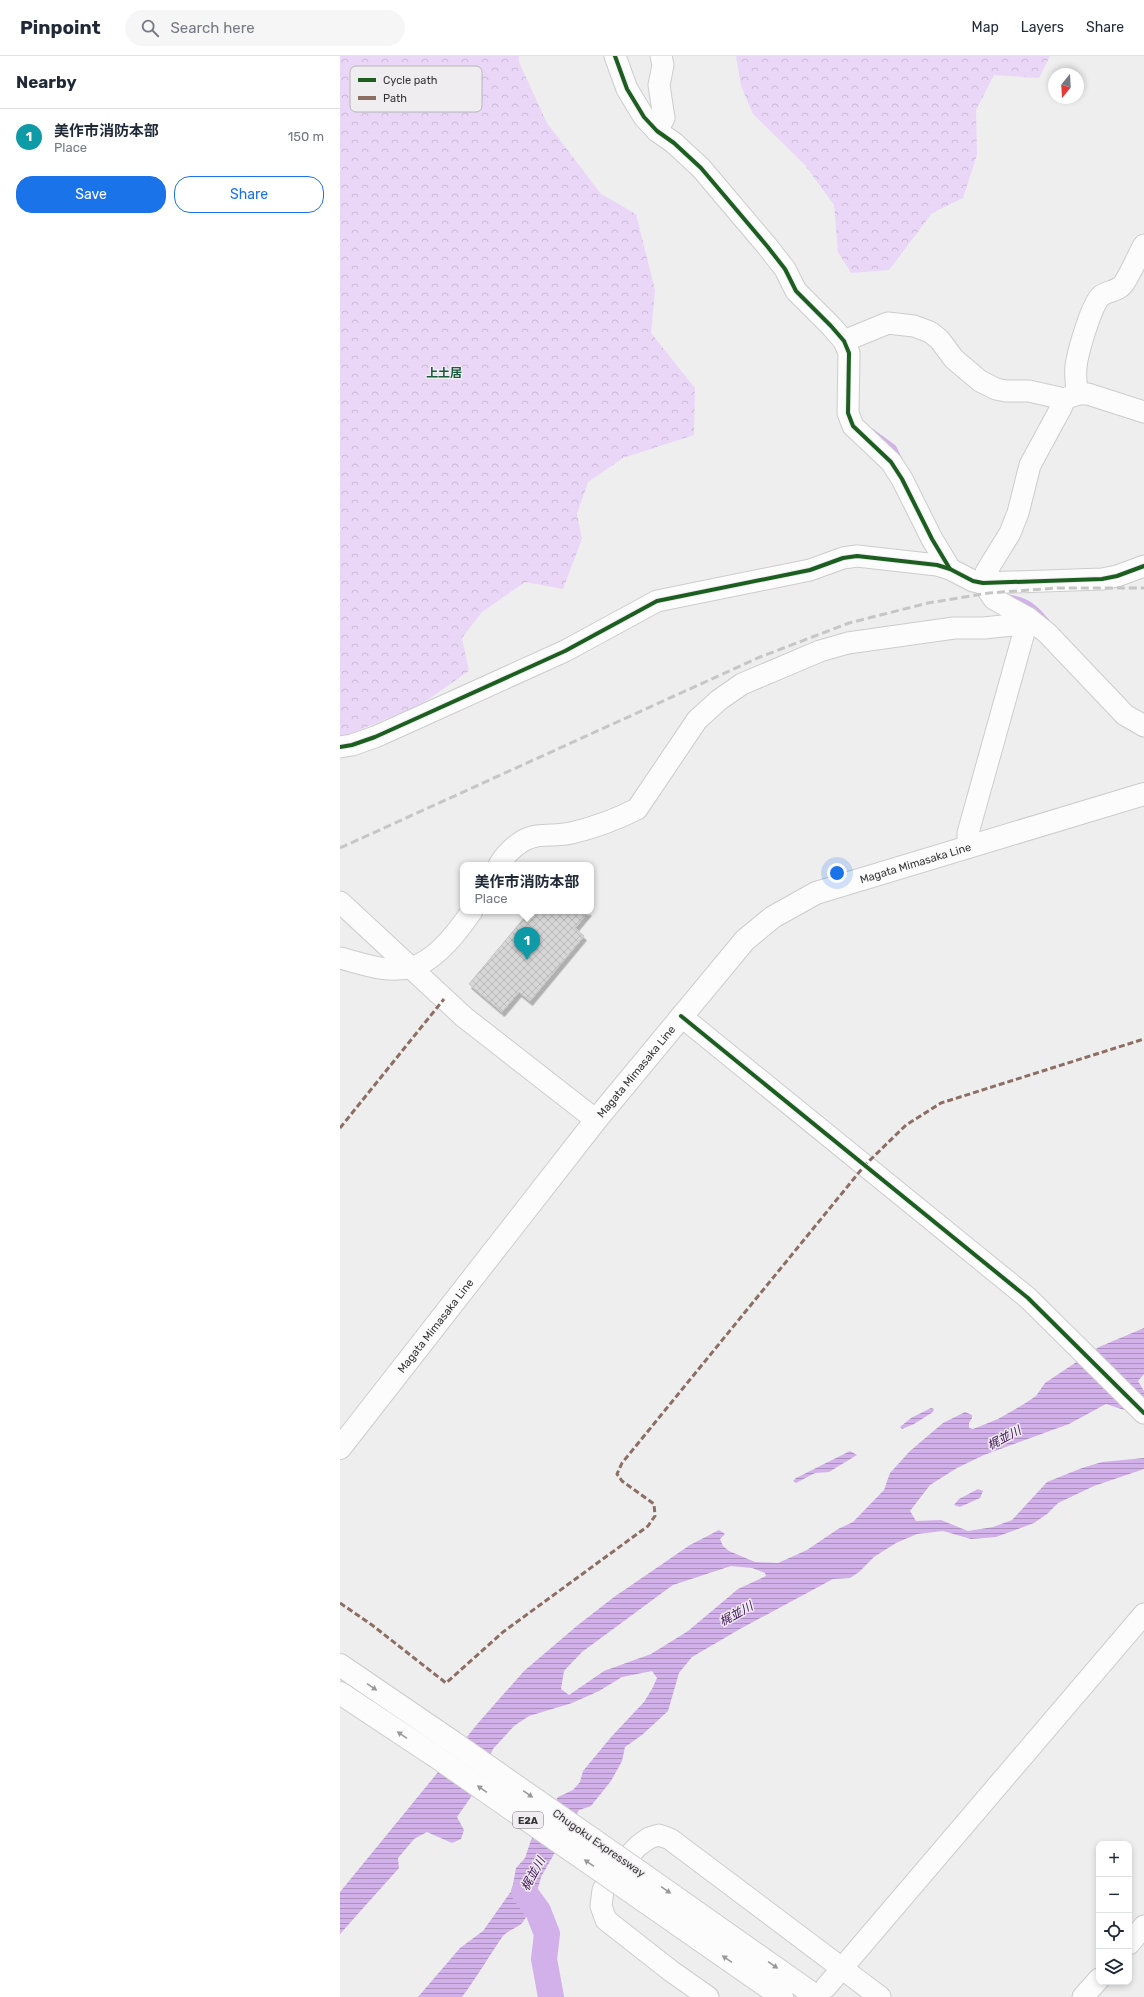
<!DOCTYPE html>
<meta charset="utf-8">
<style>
:root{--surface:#fff;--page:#f6f6f7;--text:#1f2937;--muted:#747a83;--line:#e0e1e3;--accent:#1a73e8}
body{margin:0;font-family:Rubik,"Noto Sans JP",sans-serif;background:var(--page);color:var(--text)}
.controls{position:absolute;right:12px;bottom:12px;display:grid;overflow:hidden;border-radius:8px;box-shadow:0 2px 6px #0003}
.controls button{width:36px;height:36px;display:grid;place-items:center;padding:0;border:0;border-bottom:1px solid var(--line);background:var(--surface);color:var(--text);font:20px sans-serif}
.compass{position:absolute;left:708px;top:12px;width:36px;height:36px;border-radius:50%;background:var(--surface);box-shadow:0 2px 6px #0003;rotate:198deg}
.you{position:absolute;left:497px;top:817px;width:14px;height:14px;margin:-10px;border:3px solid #fff;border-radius:50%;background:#1a73e8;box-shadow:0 0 0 6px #1a73e833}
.badge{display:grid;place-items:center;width:26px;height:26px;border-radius:50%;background:var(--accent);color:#fff;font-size:13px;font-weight:700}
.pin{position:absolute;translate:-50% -33px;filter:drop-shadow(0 1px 2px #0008)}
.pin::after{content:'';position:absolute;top:21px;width:14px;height:12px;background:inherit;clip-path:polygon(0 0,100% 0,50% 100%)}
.popup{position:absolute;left:120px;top:806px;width:134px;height:52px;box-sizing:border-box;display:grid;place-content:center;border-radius:8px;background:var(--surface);filter:drop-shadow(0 1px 3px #0005);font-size:13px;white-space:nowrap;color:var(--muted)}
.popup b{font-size:15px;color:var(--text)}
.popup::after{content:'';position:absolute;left:50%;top:100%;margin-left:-8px;border:8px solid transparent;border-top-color:var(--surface)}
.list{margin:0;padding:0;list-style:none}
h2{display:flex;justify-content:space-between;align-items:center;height:52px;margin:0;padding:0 16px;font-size:17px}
h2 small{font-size:13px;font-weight:400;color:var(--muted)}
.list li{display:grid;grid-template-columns:26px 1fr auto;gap:12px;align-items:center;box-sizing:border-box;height:56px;padding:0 16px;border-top:1px solid var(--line)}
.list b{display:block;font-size:15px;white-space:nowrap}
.list p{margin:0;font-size:13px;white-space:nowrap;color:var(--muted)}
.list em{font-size:13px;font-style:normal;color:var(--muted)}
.actions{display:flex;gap:8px;padding:12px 16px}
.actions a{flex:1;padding:9px 0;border:1px solid var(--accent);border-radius:16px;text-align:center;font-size:14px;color:var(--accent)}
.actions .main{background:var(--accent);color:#fff}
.icon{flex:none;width:22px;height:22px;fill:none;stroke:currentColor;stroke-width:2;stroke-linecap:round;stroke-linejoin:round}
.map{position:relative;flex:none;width:804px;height:1941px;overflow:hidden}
header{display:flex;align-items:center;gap:24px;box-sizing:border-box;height:56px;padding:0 20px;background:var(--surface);border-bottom:1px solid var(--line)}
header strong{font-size:19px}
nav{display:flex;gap:22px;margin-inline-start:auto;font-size:14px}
.search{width:280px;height:36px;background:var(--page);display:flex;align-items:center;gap:10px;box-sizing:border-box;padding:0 14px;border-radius:22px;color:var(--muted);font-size:15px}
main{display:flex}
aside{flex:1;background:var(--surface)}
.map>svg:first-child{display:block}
</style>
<header>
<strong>Pinpoint</strong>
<div class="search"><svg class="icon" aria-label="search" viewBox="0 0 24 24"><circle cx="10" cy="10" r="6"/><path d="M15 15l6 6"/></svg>Search here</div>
<nav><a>Map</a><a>Layers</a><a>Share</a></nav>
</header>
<main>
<aside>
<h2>Nearby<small></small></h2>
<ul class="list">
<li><span class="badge" style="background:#0f9aa8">1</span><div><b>美作市消防本部</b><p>Place</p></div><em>150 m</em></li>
</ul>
<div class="actions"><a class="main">Save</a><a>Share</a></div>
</aside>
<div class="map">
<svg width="804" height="1941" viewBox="0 0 804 1941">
<defs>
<pattern id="forest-crowns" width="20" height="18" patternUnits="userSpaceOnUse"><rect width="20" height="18" fill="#ead7f8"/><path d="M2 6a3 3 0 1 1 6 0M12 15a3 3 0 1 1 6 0" fill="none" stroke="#c9b9d5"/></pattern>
<pattern id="water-rules" width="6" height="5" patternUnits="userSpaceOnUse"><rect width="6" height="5" fill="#d2b0ea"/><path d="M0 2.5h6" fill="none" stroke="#ab90be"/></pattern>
<pattern id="building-cross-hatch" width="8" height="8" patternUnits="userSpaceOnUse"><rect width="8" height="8" fill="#d8d7d8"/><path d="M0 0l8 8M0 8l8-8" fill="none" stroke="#bab9ba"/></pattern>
<filter id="shadow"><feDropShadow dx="2.5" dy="4.5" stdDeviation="0" flood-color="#0004"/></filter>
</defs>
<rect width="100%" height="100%" fill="#efeeef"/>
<!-- forest -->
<g fill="url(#forest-crowns)">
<polygon points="0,0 179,0 179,6 207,67 261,138 296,158 315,234 311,277 355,332 354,379 283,402 248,426 237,458 242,483 223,533 185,526 142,556 122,582 129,615 80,649 0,682"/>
<polygon points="396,0 710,0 699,22 654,19 636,54 637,99 623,142 592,157 549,214 511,217 498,196 494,149 465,109 413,58 401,30"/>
</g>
<!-- water -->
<g fill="url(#water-rules)" fill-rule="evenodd">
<path d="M804,1272V1318L798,1325L804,1335V1353L784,1354L766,1348L729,1368L644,1399L617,1412L590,1429L570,1455L576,1465L601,1464L628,1475L653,1471L672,1464L707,1426L742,1412L762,1406L804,1402V1413L754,1430L718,1447L707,1458L694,1467L656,1481L631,1483L603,1475L577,1478L556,1487L534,1501L519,1516L510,1522L493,1523L400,1573L352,1601L339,1617L328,1655L302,1679L285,1691L282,1705L271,1725L251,1750L239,1754L201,1821C200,1828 188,1860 183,1866C178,1872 168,1874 163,1880C149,1900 137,1921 122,1941H78L120,1892L143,1875L172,1834L176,1812L185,1802L191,1784L218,1741L233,1734L240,1726L243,1715L272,1680L304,1646L312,1633L317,1622L312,1615L282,1621L259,1635L232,1647L189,1660L174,1670L153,1693L131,1741L117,1761L124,1774L121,1783L112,1787L87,1776L74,1783L58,1802L59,1812L0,1878V1836L139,1666L184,1615L238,1569L274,1541L350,1489L379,1474L385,1478L380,1483L383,1490L389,1495L415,1506L438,1507L467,1494L498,1473L513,1466L544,1434L550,1417L570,1395L603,1367L625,1356L632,1359V1362L629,1367V1372L633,1373L658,1363L684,1348L696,1340L705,1327L759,1291ZM391,1510L412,1512L425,1517L426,1520L398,1533L348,1575L311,1598L264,1615L229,1639L221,1633L224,1615L242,1596L322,1537L333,1529Z"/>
<polygon points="591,1352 594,1353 593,1356 574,1368 562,1373 560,1371 571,1362"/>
<polygon points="510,1395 517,1399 489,1416 475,1417 456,1427 453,1425 456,1422"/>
<polygon points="638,1433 643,1435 640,1442 620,1451 614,1449 619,1443"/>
</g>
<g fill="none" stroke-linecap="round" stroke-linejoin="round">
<!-- stream -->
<g stroke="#d2b0ea" stroke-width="4.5">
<polyline points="532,375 554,391 560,403"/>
<path d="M669,541C688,544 696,551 708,566"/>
</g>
<!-- river -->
<polyline stroke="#d2b0ea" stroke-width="26" points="184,1836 198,1855 207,1878 204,1903 211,1941"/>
</g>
<!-- building -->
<polygon fill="url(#building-cross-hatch)" stroke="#c5c4c5" filter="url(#shadow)" points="190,855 249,855 235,872 244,880 190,945 179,936 162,956 129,928"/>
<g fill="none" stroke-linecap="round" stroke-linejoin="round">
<defs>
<g id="minor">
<polyline points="275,0 287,33 304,61 317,75 334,87 361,112 427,190 445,213 456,235 491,270 504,285 509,297 508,357 513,370 551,406 562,423 592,483 610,513"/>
<polyline points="317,75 324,62 319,29 323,9 321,0"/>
<polyline points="504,285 548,267 574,270 590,276 599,283 614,303 640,325 656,333 666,335 689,335 724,343 738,338 748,338 804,356"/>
<path d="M738,338C736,329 735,321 736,311C737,299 752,246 761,240C769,234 778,236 784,227C792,215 797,201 804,189"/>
<polyline points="724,343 722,350 690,409 678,457 670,477 646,516 643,527 654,543 688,562 707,577 785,659 804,670"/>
<polyline points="0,691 12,689 35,681 75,663 225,595 317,545 470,514 503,502 517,500 597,509 610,513 633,525 643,527 762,523 777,520 804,510"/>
<polyline points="628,791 628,777 688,562"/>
<path d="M159,809C167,796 181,782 197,780C208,778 219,780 231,777C253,772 277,763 297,753L357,664L379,644L402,628L480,595L508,587L614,572H644L672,569L688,562"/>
<polyline points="0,846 124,961 256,1064"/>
<path d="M0,902C23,908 49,918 72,911C96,905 119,874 132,855"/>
<polyline points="341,960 688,1242 804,1357"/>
<polyline points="789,1888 804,1870"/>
<polyline points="486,1931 804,1558"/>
<polyline points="368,1941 331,1915 266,1864 261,1850 263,1834 274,1816 298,1790 309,1782 319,1779 330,1783 540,1941"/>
<polyline points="743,1941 759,1923"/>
</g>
<g id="major">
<path id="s1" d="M0,1392L256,1064L405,884L433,861L476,837L804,738"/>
</g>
<g id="highway">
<polyline points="0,1609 110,1684"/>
<polyline points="0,1637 95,1700"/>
<polyline points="294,1812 477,1941"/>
<polyline points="281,1829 442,1941"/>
</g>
</defs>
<!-- minor casing -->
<use href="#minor" stroke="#cdcccd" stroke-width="23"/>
<!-- major casing -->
<use href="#major" stroke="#cdcccd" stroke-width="24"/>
<!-- highway casing -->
<use href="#highway" stroke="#cdcccd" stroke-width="24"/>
<!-- minor -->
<use href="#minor" stroke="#fdfcfd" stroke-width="21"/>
<!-- major -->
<use href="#major" stroke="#fdfcfd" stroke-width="22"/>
<!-- highway -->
<use href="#highway" stroke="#fdfcfd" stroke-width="22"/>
<!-- rail -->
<polyline stroke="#c6c6c6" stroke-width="3" stroke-dasharray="8 4" stroke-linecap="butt" points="0,792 420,601 509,567 588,547 649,537 717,532 804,532"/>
<defs>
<g id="highway-bridge">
<polyline points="110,1684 294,1812"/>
<polyline points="95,1700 281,1829"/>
</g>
</defs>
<!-- highway-bridge casing -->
<use href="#highway-bridge" stroke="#cdcccd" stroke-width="24" stroke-linecap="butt"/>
<!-- highway-bridge -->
<use href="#highway-bridge" stroke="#fdfcfd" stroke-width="22"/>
<!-- quiet -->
<g stroke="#8d6e63" stroke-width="3" stroke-dasharray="6 3" stroke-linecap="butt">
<polyline points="0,1072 104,943"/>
<polyline points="0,1547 32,1569 106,1627 163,1576 308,1470 315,1460 314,1448 282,1425 277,1418 282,1407 525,1109 566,1069 601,1047 804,983"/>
</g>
<defs>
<g id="cycleway">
<polyline points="275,0 287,33 304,61 317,75 334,87 361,112 427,190 445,213 456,235 491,270 504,285 509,297 508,357 513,370 551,406 562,423 592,483 610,513"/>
<polyline points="0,691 12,689 35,681 75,663 225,595 317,545 470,514 503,502 517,500 597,509 610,513 633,525 643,527 762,523 777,520 804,510"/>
<polyline points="341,960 688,1242 804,1357"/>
</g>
</defs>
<!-- cycleway casing -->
<use href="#cycleway" stroke="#efedf0" stroke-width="6"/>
<!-- cycleway -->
<use href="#cycleway" stroke="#1b5e20" stroke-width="4"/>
</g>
<!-- one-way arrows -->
<defs><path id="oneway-solid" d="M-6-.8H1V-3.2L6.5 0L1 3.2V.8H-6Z"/></defs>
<g fill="#9a999a">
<use href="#oneway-solid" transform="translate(32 1631) rotate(34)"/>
<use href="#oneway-solid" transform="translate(62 1679) rotate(-146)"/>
<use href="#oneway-solid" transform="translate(142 1733) rotate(-145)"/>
<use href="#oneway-solid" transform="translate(188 1738) rotate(35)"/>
<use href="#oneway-solid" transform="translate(249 1807) rotate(-145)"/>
<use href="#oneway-solid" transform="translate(326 1834) rotate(35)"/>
<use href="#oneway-solid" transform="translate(387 1903) rotate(-145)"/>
<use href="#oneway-solid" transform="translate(433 1909) rotate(35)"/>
</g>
<g text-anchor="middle" stroke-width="3" stroke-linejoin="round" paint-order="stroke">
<!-- shield labels -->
<rect fill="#efedf0" stroke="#6e6d6e" stroke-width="1" x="173" y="1756" width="30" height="16" rx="3"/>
<g font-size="10" font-weight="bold" fill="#373637">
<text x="188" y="1768">E2A</text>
</g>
<!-- street labels -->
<g font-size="11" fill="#373637" stroke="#efedf0">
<text dy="4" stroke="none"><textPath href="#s1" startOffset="839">Magata Mimasaka Line</textPath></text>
<text dy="4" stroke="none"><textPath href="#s1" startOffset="479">Magata Mimasaka Line</textPath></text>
<text dy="4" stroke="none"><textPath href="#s1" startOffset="155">Magata Mimasaka Line</textPath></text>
<text transform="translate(259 1787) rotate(35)" y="4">Chugoku Expressway</text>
</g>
<!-- neighbourhood labels -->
<g font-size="12" font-weight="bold" fill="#19593d" stroke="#efedf0">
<text x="104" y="321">上土居</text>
</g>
<!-- water labels -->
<g font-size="12" font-style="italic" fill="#41115b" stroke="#efedf0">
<text transform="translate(664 1382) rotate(-28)" y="4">梶並川</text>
<text transform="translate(396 1558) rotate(-29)" y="4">梶並川</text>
<text transform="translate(193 1818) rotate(-61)" y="4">梶並川</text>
</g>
</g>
<!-- legend -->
<rect x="10" y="10" width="132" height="46" rx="6" fill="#efedf0" stroke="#b8b6b8" stroke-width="1"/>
<rect x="18" y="22" width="18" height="4" fill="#1b5e20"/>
<rect x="18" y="40" width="18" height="4" fill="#8d6e63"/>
<g font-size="11" fill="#373637">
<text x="43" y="28">Cycle path</text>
<text x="43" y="46">Path</text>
</g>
</svg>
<div class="controls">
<button>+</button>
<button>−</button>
<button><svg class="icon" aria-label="locate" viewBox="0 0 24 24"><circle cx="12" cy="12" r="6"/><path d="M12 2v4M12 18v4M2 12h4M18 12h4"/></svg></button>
<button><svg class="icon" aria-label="layers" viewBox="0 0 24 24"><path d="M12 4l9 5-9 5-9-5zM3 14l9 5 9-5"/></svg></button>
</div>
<svg class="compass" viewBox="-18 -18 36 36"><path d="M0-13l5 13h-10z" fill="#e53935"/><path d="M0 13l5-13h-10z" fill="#747a83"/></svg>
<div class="you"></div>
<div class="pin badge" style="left:187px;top:904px;background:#0f9aa8">1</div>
<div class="popup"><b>美作市消防本部</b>Place</div>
</div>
</main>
